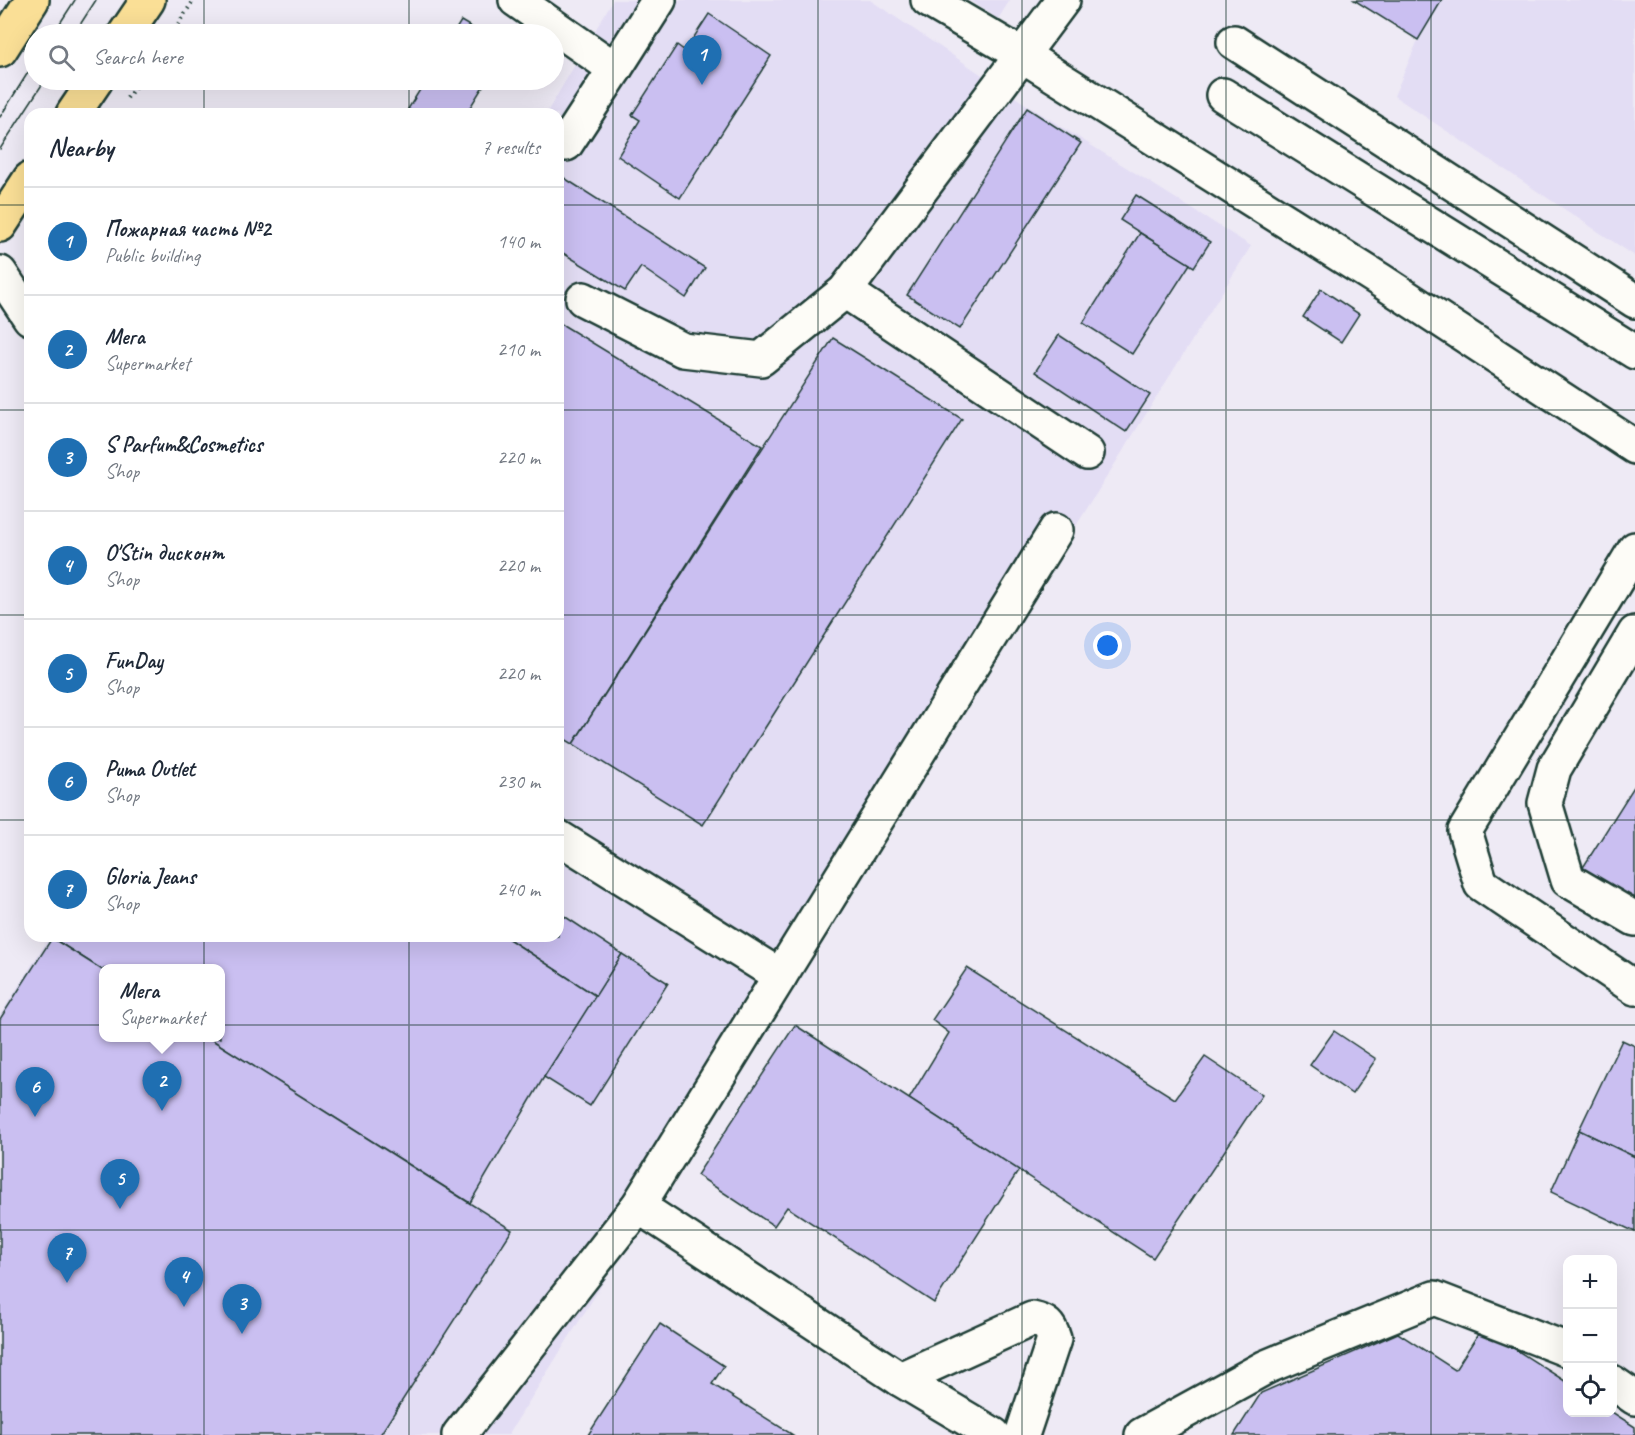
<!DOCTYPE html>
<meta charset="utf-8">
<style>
:root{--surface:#fff;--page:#f2f2f3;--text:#1f2937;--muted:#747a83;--line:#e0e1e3;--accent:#1f6fb2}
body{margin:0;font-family:Caveat,sans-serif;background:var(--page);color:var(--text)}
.controls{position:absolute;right:18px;bottom:18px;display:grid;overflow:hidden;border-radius:12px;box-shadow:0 6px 24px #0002}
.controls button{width:54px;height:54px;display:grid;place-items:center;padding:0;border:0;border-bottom:2px solid var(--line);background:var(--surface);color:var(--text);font:30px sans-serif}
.you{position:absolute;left:1108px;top:646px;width:21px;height:21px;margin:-15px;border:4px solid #fff;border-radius:50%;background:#1a73e8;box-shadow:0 0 0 9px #1a73e833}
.badge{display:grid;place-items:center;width:39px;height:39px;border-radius:50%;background:var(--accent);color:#fff;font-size:20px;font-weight:700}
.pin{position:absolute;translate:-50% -50px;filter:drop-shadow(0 2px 3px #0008)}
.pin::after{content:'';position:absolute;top:32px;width:21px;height:18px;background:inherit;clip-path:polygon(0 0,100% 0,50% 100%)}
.popup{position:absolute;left:99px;top:964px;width:126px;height:78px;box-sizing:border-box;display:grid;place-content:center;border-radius:12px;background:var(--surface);filter:drop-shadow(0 2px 4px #0005);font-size:20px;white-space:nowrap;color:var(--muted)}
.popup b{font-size:22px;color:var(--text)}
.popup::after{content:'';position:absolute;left:50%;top:100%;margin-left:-12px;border:12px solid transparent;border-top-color:var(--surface)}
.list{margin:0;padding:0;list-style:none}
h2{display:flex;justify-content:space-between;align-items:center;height:78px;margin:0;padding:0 24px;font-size:26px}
h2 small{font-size:20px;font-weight:400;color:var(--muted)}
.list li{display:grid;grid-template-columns:39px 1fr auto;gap:18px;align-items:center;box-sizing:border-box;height:108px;padding:0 24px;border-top:2px solid var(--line)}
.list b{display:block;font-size:22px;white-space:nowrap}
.list p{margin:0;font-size:20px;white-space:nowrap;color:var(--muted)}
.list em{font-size:20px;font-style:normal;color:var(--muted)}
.icon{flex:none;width:33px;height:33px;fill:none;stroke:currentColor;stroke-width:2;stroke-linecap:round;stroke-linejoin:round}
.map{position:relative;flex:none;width:1635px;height:1435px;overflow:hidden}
.search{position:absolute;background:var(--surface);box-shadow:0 6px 24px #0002;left:24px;top:24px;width:540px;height:66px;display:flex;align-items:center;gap:15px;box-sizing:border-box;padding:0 21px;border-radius:33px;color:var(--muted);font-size:22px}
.panel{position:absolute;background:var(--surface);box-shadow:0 6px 24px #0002;left:24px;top:108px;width:540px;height:834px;border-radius:18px}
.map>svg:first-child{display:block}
</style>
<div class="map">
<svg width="1635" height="1435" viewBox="0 0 1635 1435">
<rect width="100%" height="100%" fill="#eeeaf5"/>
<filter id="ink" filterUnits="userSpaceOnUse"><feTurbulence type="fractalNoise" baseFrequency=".0167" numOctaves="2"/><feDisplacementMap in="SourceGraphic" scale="12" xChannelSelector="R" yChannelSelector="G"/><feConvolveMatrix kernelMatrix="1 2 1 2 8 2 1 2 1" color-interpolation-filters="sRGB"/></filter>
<g filter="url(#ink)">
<!-- built -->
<g fill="#e3ddf4" fill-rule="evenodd">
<path d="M613,0H870L1024,103L1251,246L508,1435H0V1015L50,936H558V114H546ZM104,968H220V1038H104Z"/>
<polygon points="970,0 1010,0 998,19"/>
<polygon points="1354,0 1635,0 1635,256 1394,96 1418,40"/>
</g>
<!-- building -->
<g fill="#cabff1" stroke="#1f3d34" stroke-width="1.5">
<polygon points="1354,0 1442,0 1418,40"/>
<polygon points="709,14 771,56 680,198 618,156 640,120 632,115 677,45 685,51"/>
<polygon points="461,21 483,34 453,34"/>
<polygon points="426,80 487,80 466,114 416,114 408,109"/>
<polygon points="1027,108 1081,143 960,329 907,295"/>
<polygon points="558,174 705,268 686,298 641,267 625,291 558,250"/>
<polygon points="1136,195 1210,242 1194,267 1120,220"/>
<polygon points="1140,233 1190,264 1132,354 1083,323"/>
<polygon points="1321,289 1359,314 1341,342 1303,317"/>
<polygon points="558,322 762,446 573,744 558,735"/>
<polygon points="1059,335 1150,395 1126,432 1035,372"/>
<polygon points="833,338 962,419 703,825 573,744"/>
<polygon points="1635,785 1635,903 1582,869"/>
<polygon points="558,912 622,954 596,996 504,936 558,936"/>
<polygon points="53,936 504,936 596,996 544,1077 470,1203 209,1038 220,1038 220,968 104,968 104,971 52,938"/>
<polygon points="52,938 104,971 104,1038 209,1038 512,1230 380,1435 0,1435 0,1019"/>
<polygon points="622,954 668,983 590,1106 544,1077"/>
<polygon points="967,968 1175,1099 1205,1057 1262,1095 1153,1258 909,1099 949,1033 932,1020"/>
<polygon points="795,1025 1019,1170 934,1303 787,1207 774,1226 697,1175"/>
<polygon points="1334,1031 1376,1059 1352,1094 1310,1065"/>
<polygon points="1622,1040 1635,1046 1635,1157 1579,1130"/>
<polygon points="1579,1130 1635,1157 1635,1232 1551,1192"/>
<polygon points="660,1324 724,1366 712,1384 793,1435 588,1435"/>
<polygon points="1482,1328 1568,1383 1568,1412 1612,1412 1635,1427 1635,1435 1234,1435 1261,1393 1398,1333 1455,1370"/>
</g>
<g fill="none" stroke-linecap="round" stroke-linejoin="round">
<defs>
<g id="minor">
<polyline points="516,0 615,69 659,0"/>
<polyline points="928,0 1022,55 1063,0"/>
<polyline points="1234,42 1635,301"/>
<polyline points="1223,95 1635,352"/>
<polyline points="566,144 615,69"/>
<polyline points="0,273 30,318"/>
<polyline points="845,291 1087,453"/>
<polyline points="583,299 683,350 761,359 845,291 1022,55 1380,280 1635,447"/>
<polyline points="1635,549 1465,831 1481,884 1635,988"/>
<polyline points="1635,633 1554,769 1545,803 1568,880 1635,919"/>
<polyline points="780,976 1056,530"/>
<polyline points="625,1224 638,1206 900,1379 994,1435"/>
<path d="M900,1379L1032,1319C1046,1322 1050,1325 1054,1339L1022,1435"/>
<polyline points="1612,1382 1635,1398"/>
<polyline points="459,1435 638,1206 780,976 558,837"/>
<polyline points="1142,1435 1266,1367 1434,1298 1568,1350"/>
</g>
<g id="highway">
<polyline points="125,34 148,0"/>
<polyline points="0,50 32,0"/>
<polyline points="73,114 96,80"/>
<polyline points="0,225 30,179"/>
</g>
</defs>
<!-- minor casing -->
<use href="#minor" stroke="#1f3d34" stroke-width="38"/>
<!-- highway casing -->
<use href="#highway" stroke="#1f3d34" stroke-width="38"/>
<!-- path -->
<g stroke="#1f3d34" stroke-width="4" stroke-dasharray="1.5 4.5" stroke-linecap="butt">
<polyline points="171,34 194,0"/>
<polyline points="127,98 140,80"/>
</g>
<!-- minor -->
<use href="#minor" stroke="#fdfcf7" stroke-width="33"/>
<!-- highway -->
<use href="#highway" stroke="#fadf96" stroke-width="33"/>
<!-- tram -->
<g stroke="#1f3d34" stroke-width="1.5">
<polyline points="53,34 75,0"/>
<polyline points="74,34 96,0"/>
<polyline points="0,117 34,63"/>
<polyline points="0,149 45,80"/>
</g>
</g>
</g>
<!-- grid -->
<path fill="none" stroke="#1f3d34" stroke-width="1.5" stroke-opacity="0.55" d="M204,0V34M409,0V34M613,0V1435M818,0V1435M1022,0V1435M1226,0V1435M1431,0V1435M204,80V114M409,80V114M0,205H30M558,205H1635M0,410H30M558,410H1635M0,615H30M558,615H1635M0,820H30M558,820H1635M204,936V1435M409,936V1435M0,1025H1635M0,1230H1635"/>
</svg>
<div class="controls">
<button>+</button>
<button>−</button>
<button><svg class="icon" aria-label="locate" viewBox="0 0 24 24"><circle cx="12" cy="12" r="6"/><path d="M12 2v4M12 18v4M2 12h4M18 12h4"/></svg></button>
</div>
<div class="you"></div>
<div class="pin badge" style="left:702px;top:85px">1</div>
<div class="pin badge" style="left:162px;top:1111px">2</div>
<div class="popup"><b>Мега</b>Supermarket</div>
<div class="pin badge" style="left:242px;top:1334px">3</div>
<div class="pin badge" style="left:184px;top:1307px">4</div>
<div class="pin badge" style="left:120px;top:1209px">5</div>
<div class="pin badge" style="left:35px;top:1117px">6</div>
<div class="pin badge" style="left:67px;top:1283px">7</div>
<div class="search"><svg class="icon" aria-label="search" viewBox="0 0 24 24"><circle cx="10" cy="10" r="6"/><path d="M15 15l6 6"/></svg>Search here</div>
<section class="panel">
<h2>Nearby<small>7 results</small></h2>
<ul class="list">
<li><span class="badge">1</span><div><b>Пожарная часть №2</b><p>Public building</p></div><em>140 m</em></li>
<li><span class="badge">2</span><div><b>Мега</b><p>Supermarket</p></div><em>210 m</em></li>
<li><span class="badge">3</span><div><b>S Parfum&amp;Cosmetics</b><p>Shop</p></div><em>220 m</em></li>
<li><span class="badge">4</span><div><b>O'Stin дисконт</b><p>Shop</p></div><em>220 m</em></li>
<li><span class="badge">5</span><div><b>FunDay</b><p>Shop</p></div><em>220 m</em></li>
<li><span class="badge">6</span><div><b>Puma Outlet</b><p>Shop</p></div><em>230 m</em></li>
<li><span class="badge">7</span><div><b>Gloria Jeans</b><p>Shop</p></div><em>240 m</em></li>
</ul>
</section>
</div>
